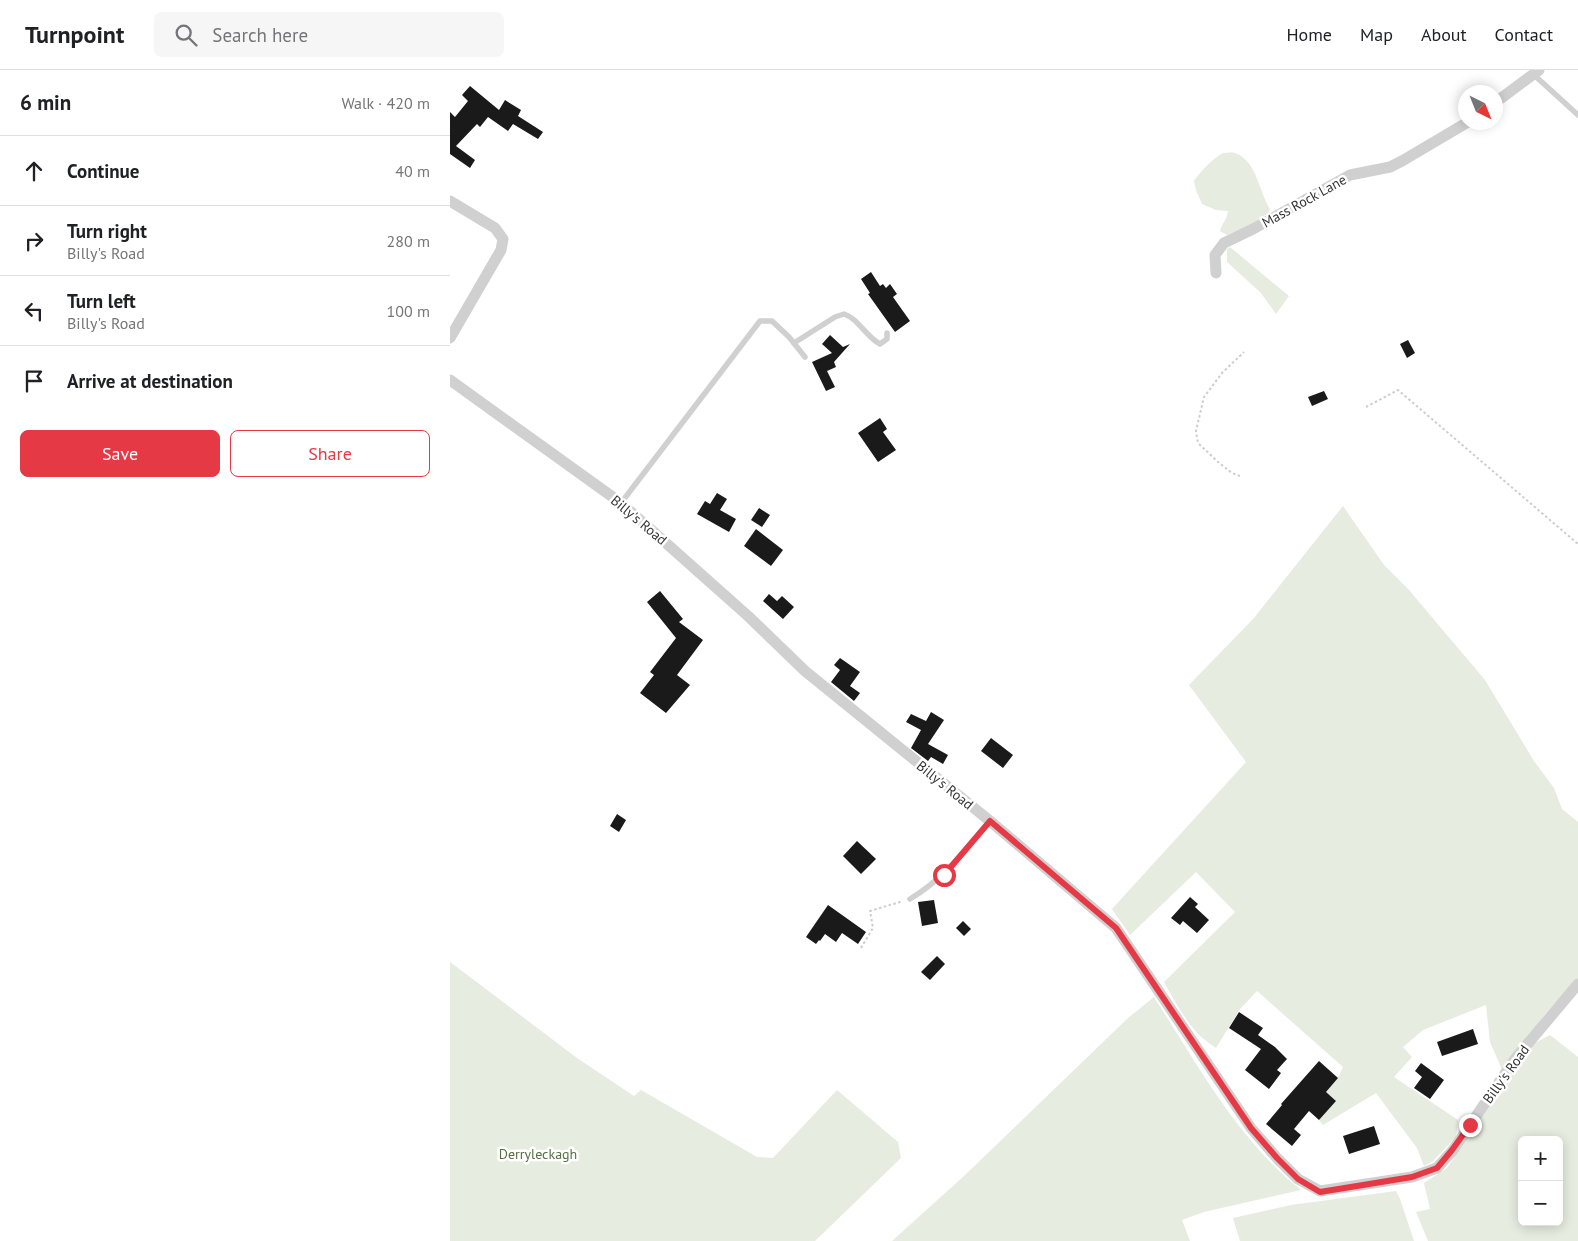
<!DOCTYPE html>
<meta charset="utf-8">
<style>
:root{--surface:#fff;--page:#f6f6f6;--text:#202124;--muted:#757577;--line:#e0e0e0;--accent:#e63946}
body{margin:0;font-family:"PT Sans",sans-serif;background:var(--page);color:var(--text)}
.controls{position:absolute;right:15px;bottom:15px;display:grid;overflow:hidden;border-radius:8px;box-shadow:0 2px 12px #0003}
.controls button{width:45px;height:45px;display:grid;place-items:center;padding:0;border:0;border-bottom:1px solid var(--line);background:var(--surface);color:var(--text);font:25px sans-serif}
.compass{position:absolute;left:1008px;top:15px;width:45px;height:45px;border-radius:50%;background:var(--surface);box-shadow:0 2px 12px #0003;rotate:137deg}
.stop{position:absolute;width:15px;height:15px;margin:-11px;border:4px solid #e63946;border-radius:50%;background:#fff}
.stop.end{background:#e63946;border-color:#fff;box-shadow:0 1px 5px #0008}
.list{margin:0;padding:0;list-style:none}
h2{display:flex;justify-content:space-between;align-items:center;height:65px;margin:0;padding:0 20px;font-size:21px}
h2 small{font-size:16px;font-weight:400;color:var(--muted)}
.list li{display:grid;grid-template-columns:32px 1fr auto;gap:15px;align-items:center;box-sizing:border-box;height:70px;padding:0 20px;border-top:1px solid var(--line)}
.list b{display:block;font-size:19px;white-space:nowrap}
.list p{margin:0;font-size:16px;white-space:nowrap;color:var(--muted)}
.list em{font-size:16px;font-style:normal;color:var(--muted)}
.actions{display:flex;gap:10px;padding:15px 20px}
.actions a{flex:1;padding:11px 0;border:1px solid var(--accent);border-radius:8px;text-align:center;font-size:18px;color:var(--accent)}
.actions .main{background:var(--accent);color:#fff}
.icon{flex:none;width:28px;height:28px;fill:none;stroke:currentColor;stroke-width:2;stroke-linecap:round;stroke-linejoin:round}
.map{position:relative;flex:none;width:1128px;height:1171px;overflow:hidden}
header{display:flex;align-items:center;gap:30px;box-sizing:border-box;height:70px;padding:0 25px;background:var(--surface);border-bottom:1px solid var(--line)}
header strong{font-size:24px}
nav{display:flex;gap:28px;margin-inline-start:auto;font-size:18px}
.search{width:350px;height:45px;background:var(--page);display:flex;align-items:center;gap:12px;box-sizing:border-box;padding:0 18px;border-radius:8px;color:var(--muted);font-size:19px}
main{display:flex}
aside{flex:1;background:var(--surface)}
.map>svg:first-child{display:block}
</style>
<header>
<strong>Turnpoint</strong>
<div class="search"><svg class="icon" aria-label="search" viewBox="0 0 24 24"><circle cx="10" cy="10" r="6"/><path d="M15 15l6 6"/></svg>Search here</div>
<nav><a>Home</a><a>Map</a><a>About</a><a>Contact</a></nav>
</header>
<main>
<aside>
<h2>6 min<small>Walk · 420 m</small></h2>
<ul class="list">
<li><svg class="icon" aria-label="ahead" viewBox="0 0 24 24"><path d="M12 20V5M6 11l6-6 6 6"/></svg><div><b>Continue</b></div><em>40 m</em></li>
<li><svg class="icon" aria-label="right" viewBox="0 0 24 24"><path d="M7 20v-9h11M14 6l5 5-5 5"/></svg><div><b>Turn right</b><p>Billy's Road</p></div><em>280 m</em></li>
<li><svg class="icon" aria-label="left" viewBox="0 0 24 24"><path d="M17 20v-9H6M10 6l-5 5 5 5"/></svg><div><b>Turn left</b><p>Billy's Road</p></div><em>100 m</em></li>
<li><svg class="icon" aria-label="arrive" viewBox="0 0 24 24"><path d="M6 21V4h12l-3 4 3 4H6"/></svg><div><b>Arrive at destination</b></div></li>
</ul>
<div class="actions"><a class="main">Save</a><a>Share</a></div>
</aside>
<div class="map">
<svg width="1128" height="1171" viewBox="0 0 1128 1171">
<rect width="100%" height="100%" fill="#fff"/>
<!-- green -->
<g fill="#e6ecdf" fill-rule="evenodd">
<path d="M773,83C776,83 782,82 785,83C807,91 809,122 820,139L818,144L811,147V151L777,165L770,161C772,153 777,150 778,141L766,140L752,134L746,120L744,111C750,102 763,88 773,83Z"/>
<polygon points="780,177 839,226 826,244 811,223 777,192 777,179"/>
<path d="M893,436L934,495L959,520L1035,610L1084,691L1104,718L1112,739L1128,752V908L1095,944L1053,1002L1040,972L1036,935L973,960L953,977L962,987L944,1007L1008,1050L1006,1067L983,1091L974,1096L967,1078L926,1023L873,1055L869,1050L886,1031L876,1022L888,1008L893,997L807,921L790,939L766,978C741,963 728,937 714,912L785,842L746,802L680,865L662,839L796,692L739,615L804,548Z"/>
<polygon points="0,892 127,988 184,1026 191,1020 307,1087 323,1088 387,1020 448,1072 451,1088 365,1171 0,1171"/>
<path d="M704,927C747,994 788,1070 851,1120L754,1142L732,1150L740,1171H442L514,1106L678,948Z"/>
<path d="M1100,965L1128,987V1171H978L966,1142L980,1139L974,1113L997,1098L1031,1046L1083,974ZM1072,1070H1109V1152H1072Z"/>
<polygon points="946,1121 950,1129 964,1171 790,1171 783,1148 841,1135"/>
</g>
<!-- building -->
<g fill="#1a1a1a">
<polygon points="20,16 49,40 55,30 71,40 68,46 93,62 88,69 63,54 58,61 38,47 30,57 27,54 6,76 25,90 20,98 0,84 0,42 5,47 18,31 12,25"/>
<polygon points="421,202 430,216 433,214 436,218 440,214 447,224 443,227 460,251 445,262 418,224 420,223 411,209"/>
<polygon points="380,265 393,277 400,274 384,292 386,297 377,301 385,317 376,321 362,292 382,283 372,274"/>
<polygon points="958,270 965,283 957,288 950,274"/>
<polygon points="874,321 878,329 862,336 858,327"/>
<polygon points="430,348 437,359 433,362 446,380 428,392 408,363"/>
<polygon points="267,423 277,429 270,440 286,449 279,462 247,444 255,431 260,434"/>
<polygon points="309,438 320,445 312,457 301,450"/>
<polygon points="306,459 333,480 321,496 294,476"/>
<polygon points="210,521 233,549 229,552 253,570 227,605 240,615 216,643 190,623 204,605 200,602 226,568 197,532"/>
<polygon points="319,524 327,531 332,526 344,537 333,549 313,531"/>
<polygon points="390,588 410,602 400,616 410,623 404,631 381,612 390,600 384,595"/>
<polygon points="481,642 494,650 478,674 498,685 493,694 481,687 478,691 461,678 471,660 456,652 461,644 476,651"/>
<polygon points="541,668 563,685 553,698 531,681"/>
<polygon points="167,744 176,750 169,762 160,756"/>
<polygon points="407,771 426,789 411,804 393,786"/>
<polygon points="740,827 748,834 745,837 759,850 747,863 733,851 730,855 721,848"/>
<polygon points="484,830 488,853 472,856 468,832"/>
<polygon points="378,835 416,862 408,874 392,863 386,872 375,864 370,871 369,870 366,874 356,867"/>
<polygon points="513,851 521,859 514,866 506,858"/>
<polygon points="487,886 495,894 480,910 471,902"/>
<polygon points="789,942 813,958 808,965 825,977 837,989 827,1000 831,1003 819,1019 795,1000 811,979 779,958"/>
<polygon points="1023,959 1028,974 992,986 987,972"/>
<polygon points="869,991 888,1008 876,1022 886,1031 869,1050 859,1041 844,1059 851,1065 842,1076 816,1054 832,1035 831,1034"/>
<polygon points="971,993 994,1010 980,1029 964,1018 972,1007 965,1001"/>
<polygon points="924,1056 930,1074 899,1084 893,1066"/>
</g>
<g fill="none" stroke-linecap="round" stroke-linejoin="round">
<!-- path -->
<g stroke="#cdcdcd" stroke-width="2" stroke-dasharray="2.5 2.5" stroke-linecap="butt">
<polyline points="916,337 948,320 1128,474"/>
<polyline points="790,406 782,403 768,392 748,373 746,361 754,327 772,303 794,282"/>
<polyline points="411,878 423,858 420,841 453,831"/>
</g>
<!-- service -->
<g stroke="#d0d0d0" stroke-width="5.5">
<polyline points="1083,4 1128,45"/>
<path d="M344,273L385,247L394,244C409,249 415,266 430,274L437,269V263"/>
<polyline points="171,433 310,251 322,251 339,267 355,287"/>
<path d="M460,829C494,809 515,780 540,751"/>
</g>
<!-- minor -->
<g stroke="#d0d0d0" stroke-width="11">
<polyline points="1046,32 1089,0"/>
<polyline points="0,131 45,158 53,169 51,180 0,268"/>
<polyline points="766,203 765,185 774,173 803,159 900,105 940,97 952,91 1018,52"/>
<polyline points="0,310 171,433 298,546 355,601 540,751 666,858 801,1058 827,1088 848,1109 870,1121 962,1107 987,1098 1003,1080 1065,989 1128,914"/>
</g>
</g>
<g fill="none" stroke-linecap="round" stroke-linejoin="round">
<!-- route -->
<polyline stroke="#e63946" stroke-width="6" points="494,805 540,751 666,858 801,1058 827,1088 848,1109 870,1122 962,1107 987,1098 1002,1080 1020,1055"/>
</g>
<g text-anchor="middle" stroke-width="5" stroke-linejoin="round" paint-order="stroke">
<!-- street labels -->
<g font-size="14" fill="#333" stroke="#fff">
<text transform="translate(854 131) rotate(-29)" y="5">Mass Rock Lane</text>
<text transform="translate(189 450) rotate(40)" y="5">Billy's Road</text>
<text transform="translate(495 715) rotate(39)" y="5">Billy's Road</text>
<text transform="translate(1056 1004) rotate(-54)" y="5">Billy's Road</text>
</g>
<!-- park labels -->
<g font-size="14" fill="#56703f" stroke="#fff">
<text x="88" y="1089">Derryleckagh</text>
</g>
</g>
</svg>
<div class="controls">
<button>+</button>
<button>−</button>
</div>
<svg class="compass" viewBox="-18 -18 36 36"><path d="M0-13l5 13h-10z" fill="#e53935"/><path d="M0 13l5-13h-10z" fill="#757577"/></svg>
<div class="stop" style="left:494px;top:805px"></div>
<div class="stop end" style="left:1020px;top:1055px"></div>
</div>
</main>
